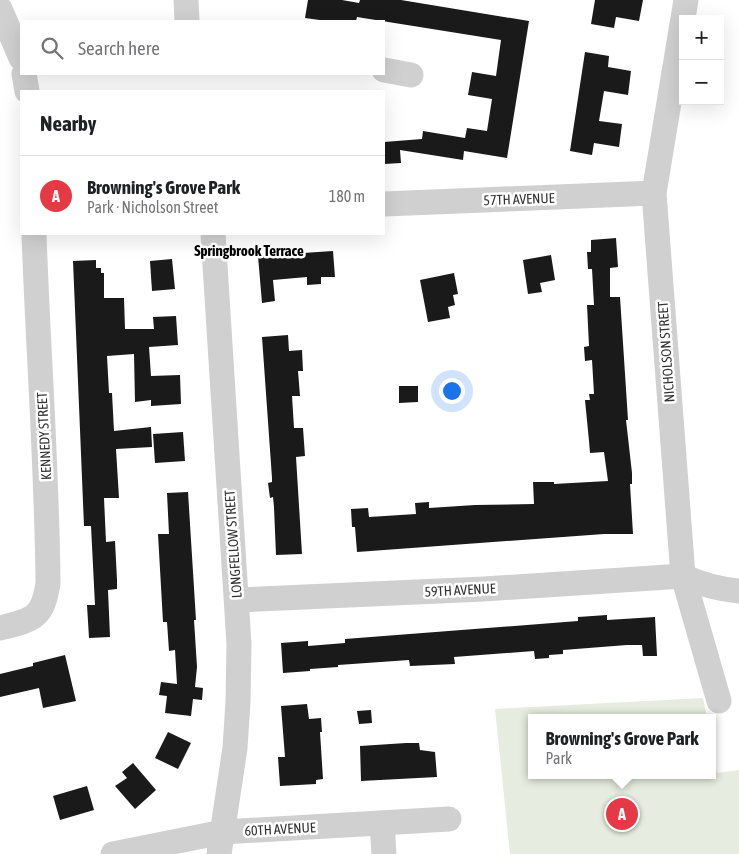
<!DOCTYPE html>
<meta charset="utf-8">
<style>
:root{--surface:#fff;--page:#f2f2f2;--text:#202124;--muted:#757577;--line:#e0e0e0;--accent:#e63946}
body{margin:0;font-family:"Asap Condensed",sans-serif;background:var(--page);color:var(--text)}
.controls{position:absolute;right:15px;top:15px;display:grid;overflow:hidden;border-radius:0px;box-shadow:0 5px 20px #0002}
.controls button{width:45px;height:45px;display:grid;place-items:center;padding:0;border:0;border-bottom:1px solid var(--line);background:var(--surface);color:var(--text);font:25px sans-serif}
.you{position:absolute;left:451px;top:390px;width:18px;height:18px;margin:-12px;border:4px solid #fff;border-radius:50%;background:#1a73e8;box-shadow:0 0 0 8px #1a73e833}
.badge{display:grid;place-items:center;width:32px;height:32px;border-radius:50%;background:var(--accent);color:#fff;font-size:16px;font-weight:700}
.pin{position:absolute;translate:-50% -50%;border:2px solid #fff;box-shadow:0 1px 5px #0006}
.popup{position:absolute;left:528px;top:714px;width:188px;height:65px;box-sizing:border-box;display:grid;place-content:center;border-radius:0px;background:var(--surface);filter:drop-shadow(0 1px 4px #0005);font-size:16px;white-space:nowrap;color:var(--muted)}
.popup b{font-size:19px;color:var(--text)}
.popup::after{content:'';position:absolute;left:50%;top:100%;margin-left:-10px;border:10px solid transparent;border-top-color:var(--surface)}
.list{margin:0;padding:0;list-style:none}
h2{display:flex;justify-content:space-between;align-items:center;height:65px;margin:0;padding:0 20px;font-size:21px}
h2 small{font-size:16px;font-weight:400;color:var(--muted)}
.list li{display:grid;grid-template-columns:32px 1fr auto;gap:15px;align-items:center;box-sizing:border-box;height:80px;padding:0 20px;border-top:1px solid var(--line)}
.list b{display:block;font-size:19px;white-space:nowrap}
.list p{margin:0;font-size:16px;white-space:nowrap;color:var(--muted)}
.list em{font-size:16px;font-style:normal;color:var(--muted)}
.icon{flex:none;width:28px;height:28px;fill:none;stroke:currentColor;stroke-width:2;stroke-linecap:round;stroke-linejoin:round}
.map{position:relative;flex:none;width:739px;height:854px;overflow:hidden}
.search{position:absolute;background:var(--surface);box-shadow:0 5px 20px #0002;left:20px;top:20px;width:365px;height:55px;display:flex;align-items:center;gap:12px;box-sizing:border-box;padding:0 18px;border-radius:0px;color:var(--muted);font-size:19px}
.panel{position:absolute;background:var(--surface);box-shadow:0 5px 20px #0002;left:20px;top:90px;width:365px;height:145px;border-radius:0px}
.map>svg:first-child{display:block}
</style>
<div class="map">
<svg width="739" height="854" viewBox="0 0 739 854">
<rect width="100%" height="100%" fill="#fff"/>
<!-- green -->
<polygon fill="#e6ecdf" points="703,698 707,718 532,718 532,775 712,775 712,748 717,773 739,770 739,854 510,854 495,709"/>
<!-- building -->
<g fill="#1a1a1a">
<polygon points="308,0 342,0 359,3 360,0 401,0 529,21 507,158 464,151 463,160 400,150 401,163 384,164 384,142 422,139 423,131 465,138 467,128 487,131 492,99 468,95 472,72 496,76 501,40 357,17 356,21 327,21 305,18"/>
<polygon points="595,0 643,0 639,21 616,17 614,28 591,24"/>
<polygon points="585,52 609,56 608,67 631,71 628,95 604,91 599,121 622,124 619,147 594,143 592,155 570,151"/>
<polygon points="616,238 618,267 610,268 610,297 620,297 628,420 626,420 632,473 632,484 630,484 633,534 604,534 357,552 355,527 352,527 351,509 368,508 369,517 416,514 415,503 429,502 429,508 475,505 534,504 533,482 554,482 554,484 608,481 604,452 590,453 589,441 585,400 590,400 589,394 594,394 592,360 585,361 584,347 589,346 587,305 594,305 592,269 588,269 587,252 591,252 591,240"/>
<polygon points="333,251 335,277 321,277 321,284 307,285 307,277 273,280 275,301 262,303 258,256"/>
<polygon points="551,255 555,280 540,283 542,292 528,294 523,260"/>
<polygon points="172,259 175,289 152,291 150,261"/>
<polygon points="96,260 96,268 101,268 101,273 104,273 104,298 124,298 125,329 154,329 153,317 176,316 178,345 149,347 151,376 180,375 181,404 151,406 151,400 135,402 134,354 107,356 109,393 112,393 114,431 151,427 152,447 116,449 119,498 104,498 106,542 115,541 117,580 117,589 108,590 110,637 89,638 87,605 95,605 91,526 84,526 73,261"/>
<polygon points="454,273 458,294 453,295 455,305 448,307 450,318 428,322 420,280"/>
<polygon points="288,335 289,351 302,350 303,371 298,371 300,396 292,396 294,428 303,428 305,456 296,457 302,554 276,555 274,507 273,497 270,498 268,483 272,482 272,478 262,337"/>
<polygon points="399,386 418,386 418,402 399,403"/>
<polygon points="183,432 185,461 155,463 153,434"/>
<polygon points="188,492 196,620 194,620 197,667 195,687 203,688 202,700 193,699 191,716 165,713 167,696 159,695 161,682 177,684 175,650 169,651 167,622 163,622 158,534 169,534 167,493"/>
<polygon points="607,615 607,620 655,617 657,656 643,656 642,645 627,645 563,650 563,654 549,655 549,658 535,659 534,651 454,657 455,664 410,666 409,660 338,665 338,667 310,669 310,671 283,673 281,643 308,641 308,646 345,643 345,639 578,621 578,617"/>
<polygon points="65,655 76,701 43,708 39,688 0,697 0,674 33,666 33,663"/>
<polygon points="307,704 309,719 321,718 322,732 320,732 323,779 316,780 316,784 280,786 278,757 285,757 281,706"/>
<polygon points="371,710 372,723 359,724 357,711"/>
<polygon points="168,732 191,743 178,769 155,758"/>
<polygon points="406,743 419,743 420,750 435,752 437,777 361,781 360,746"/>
<polygon points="133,763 156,790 135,809 115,786 127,778 122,772"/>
<polygon points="87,786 94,810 60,820 53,796"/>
</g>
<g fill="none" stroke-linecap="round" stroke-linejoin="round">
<!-- minor -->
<g stroke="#d0d0d0" stroke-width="25">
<polyline points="186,0 187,21"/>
<polyline points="686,0 654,193 683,576 719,701"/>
<polyline points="0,9 21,58"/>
<polyline points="384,70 411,75"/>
<polyline points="24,74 27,91"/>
<polyline points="384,204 654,193"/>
<polyline points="213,234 239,644 238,702 235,748 219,854"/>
<path d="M237,600L484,589L683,576C702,585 718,589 739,591"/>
<path d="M0,628C33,620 43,618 48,583C47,466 38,350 34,234"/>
<polyline points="382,823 384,854"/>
<polyline points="113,854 223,832 449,819"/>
</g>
</g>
<g text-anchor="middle" stroke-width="5" stroke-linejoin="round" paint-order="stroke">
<!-- street labels -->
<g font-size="14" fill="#333" stroke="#fff">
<text transform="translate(519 199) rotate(-2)" y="5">57TH AVENUE</text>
<text transform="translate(666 352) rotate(-94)" y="5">NICHOLSON STREET</text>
<text transform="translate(44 436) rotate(-93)" y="5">KENNEDY STREET</text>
<text transform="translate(233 544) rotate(-94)" y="5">LONGFELLOW STREET</text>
<text transform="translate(460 590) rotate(-3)" y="5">59TH AVENUE</text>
<text transform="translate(280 829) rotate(-3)" y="5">60TH AVENUE</text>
</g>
<!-- neighbourhood labels -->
<g font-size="15" font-weight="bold" fill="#000" stroke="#fff">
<text x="249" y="256">Springbrook Terrace</text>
</g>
</g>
</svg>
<div class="controls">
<button>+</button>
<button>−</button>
</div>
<div class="you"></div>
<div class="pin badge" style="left:622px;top:814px">A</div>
<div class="popup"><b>Browning's Grove Park</b>Park</div>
<div class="search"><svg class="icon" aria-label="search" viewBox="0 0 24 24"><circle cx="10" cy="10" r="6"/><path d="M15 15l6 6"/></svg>Search here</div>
<section class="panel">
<h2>Nearby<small></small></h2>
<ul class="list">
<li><span class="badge">A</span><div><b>Browning's Grove Park</b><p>Park · Nicholson Street</p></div><em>180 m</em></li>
</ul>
</section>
</div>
